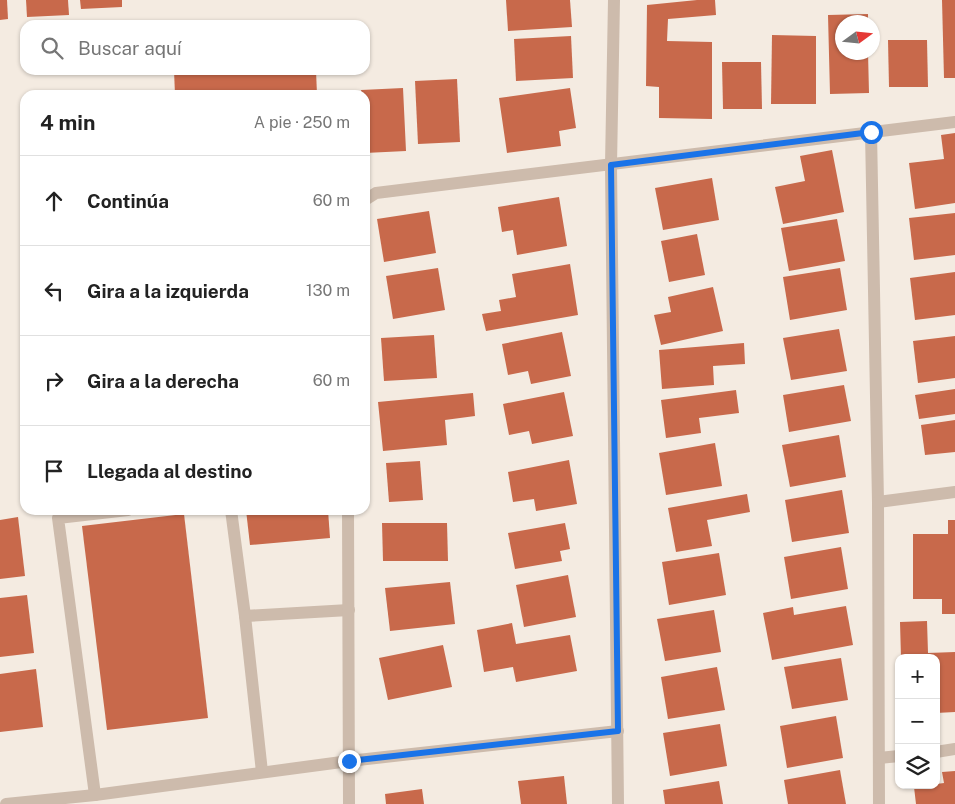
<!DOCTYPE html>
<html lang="es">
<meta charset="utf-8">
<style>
:root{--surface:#fff;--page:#f2f2f2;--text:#222;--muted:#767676;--line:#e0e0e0}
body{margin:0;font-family:"Public Sans",sans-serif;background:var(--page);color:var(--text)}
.controls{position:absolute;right:15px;bottom:15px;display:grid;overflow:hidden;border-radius:10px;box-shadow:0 1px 4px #0004}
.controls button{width:45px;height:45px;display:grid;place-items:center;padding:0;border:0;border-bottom:1px solid var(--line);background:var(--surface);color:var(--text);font:25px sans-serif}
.compass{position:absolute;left:835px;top:15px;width:45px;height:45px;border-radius:50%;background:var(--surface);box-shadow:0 1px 4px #0004;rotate:75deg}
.stop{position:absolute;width:15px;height:15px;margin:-11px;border:4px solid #1a73e8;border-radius:50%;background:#fff}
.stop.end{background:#1a73e8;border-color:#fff;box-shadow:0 1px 5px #0008}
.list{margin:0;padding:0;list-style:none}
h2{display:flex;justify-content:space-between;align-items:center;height:65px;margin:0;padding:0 20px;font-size:21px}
h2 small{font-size:16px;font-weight:400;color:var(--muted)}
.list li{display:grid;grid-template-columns:32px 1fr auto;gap:15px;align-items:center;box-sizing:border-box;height:90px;padding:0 20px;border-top:1px solid var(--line)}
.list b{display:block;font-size:19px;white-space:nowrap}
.list em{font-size:16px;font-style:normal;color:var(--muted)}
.icon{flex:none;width:28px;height:28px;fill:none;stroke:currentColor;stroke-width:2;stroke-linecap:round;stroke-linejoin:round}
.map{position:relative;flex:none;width:955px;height:804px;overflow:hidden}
.search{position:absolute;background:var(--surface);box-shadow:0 1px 4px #0004;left:20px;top:20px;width:350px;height:55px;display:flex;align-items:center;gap:12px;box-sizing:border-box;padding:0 18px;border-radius:15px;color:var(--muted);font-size:19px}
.panel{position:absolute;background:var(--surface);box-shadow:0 1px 4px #0004;left:20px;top:90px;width:350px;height:425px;border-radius:15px}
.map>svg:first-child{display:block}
</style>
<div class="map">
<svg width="955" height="804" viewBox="0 0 955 804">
<rect width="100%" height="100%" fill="#f4ebe1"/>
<!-- building -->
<g fill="#c8694b">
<polygon points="0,0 7,0 8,19 0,20"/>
<polygon points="26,0 68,0 69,15 27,17"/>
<polygon points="80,0 122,0 122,7 81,9"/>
<polygon points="506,0 570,0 572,27 508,31"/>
<polygon points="697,0 715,0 716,15 668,19 667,41 712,42 712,119 659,118 659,87 646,86 647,5"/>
<polygon points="942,0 955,0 955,78 944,78"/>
<polygon points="868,14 868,22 842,22 842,52 868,52 869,93 830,94 828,15"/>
<polygon points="772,35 816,36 816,104 771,104"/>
<polygon points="571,36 573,78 516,81 514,39"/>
<polygon points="888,40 927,40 928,87 889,87"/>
<polygon points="722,62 761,62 762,109 723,109"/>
<polygon points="174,70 316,70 317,95 175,95"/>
<polygon points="457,79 460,142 418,144 415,81"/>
<polygon points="403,88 406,151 365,153 365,95 362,95 361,90"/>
<polygon points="570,88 576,128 559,131 561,146 507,153 499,98"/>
<polygon points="955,133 955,203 915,209 909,163 944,159 941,135"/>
<polygon points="832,150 844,212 783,224 775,187 805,181 800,156"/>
<polygon points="712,178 719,220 663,230 655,188"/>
<polygon points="559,197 567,246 517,255 513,230 502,232 498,207"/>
<polygon points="429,211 436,253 384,262 377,219"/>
<polygon points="955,213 955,255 914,260 909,218"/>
<polygon points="837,219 845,261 789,271 781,228"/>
<polygon points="697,234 705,275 669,282 661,241"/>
<polygon points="570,264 578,315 486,331 482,314 501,311 499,300 516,297 512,274"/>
<polygon points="438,268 445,310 393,319 386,276"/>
<polygon points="840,268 847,310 790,320 783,277"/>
<polygon points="955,272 955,315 915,320 910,278"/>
<polygon points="713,287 723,331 661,345 654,315 671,312 668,297"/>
<polygon points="839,329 847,371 791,380 783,338"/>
<polygon points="562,332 571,376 531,384 528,371 508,375 502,344"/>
<polygon points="434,335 437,378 384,381 381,338"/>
<polygon points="955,336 955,378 918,383 913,341"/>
<polygon points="744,343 745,364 713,366 714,385 662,389 659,350"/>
<polygon points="844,385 851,421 789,432 783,395"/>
<polygon points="955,389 955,414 919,419 915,395"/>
<polygon points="736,390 739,413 699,418 701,433 666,438 661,400"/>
<polygon points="564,392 573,436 532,444 529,431 509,435 503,404"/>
<polygon points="473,393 475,416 445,420 447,445 383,451 378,402"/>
<polygon points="955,420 955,452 925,455 921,425"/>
<polygon points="839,435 846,477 790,487 782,445"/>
<polygon points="715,443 722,486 666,495 659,453"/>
<polygon points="569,460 577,504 536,511 534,499 513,502 508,472"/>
<polygon points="420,461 423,500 389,502 386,463"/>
<polygon points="842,490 849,533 792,542 785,500"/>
<polygon points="747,494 750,512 707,520 712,546 676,552 668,508"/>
<polygon points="246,510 328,510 330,538 250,545"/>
<polygon points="184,514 208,718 107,730 82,526"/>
<polygon points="18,517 25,576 0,579 0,520"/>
<polygon points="948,520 955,520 955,614 942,614 942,599 913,599 913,534 948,534"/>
<polygon points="382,523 447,523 448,561 383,561"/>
<polygon points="565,523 570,549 560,551 562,561 515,569 508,533"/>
<polygon points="841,547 848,589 791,599 784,557"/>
<polygon points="719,553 726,595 669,605 662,562"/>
<polygon points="568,575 576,617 524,627 516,585"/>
<polygon points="450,582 455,624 390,631 385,588"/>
<polygon points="27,595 34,653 0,657 0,598"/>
<polygon points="846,606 853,645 772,660 763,613 793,607 794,615"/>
<polygon points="714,610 721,652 665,661 657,619"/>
<polygon points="927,621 928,653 955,652 955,712 936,713 936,658 901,658 900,622"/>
<polygon points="512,623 516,644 570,635 577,671 516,682 513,667 484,672 477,630"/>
<polygon points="443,645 452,687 388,700 379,658"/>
<polygon points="841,658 848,700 792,709 784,667"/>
<polygon points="717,667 725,710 668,719 661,677"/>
<polygon points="36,669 43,727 0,732 0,674"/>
<polygon points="836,716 843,758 787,768 780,726"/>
<polygon points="720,724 727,766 670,776 663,733"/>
<polygon points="840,770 846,804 788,804 784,780"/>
<polygon points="955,771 955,804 916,804 914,787 944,783 942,772"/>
<polygon points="564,776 567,804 521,804 518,781"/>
<polygon points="719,781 723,804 665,804 663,790"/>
<polygon points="422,789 424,804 386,804 385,794"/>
</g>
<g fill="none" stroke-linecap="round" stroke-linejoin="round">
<!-- lane -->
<g stroke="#cdbbac" stroke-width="12">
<polyline points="231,510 245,616 262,772"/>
<polyline points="245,616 349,610"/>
<polyline points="95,795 58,518 128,510"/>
</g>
<!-- street -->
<g stroke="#cdbbac" stroke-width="12">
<polyline points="614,0 611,165 618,804"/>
<polyline points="871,132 878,502 879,804"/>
<polyline points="365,200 376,193 955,122"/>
<polyline points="878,502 955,492"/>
<polyline points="348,510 349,804"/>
<polyline points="936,752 955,749"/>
<polyline points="879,758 899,756"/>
<polyline points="6,804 95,795 349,761 618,731"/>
</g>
</g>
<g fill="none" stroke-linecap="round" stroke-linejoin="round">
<!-- route -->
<polyline stroke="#1a73e8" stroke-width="6" points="349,761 618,731 611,165 871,132"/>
</g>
</svg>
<div class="controls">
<button>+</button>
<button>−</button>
<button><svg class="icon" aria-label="layers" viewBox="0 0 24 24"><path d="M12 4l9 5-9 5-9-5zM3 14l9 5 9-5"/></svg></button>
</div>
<svg class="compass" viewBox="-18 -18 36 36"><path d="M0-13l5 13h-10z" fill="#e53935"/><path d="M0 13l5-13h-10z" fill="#767676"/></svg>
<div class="stop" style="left:871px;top:132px"></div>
<div class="stop end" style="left:349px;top:761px"></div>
<div class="search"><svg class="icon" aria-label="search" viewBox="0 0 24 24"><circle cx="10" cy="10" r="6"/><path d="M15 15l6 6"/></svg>Buscar aquí</div>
<section class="panel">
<h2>4 min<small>A pie · 250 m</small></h2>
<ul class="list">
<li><svg class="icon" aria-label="ahead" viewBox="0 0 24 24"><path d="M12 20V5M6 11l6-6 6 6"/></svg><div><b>Continúa</b></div><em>60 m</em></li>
<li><svg class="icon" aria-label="left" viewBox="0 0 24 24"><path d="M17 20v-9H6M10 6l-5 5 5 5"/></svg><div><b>Gira a la izquierda</b></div><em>130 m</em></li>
<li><svg class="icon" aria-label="right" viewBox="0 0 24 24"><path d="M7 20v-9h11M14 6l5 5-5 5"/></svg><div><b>Gira a la derecha</b></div><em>60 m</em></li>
<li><svg class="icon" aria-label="arrive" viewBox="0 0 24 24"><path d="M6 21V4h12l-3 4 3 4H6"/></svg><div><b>Llegada al destino</b></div></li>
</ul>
</section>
</div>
